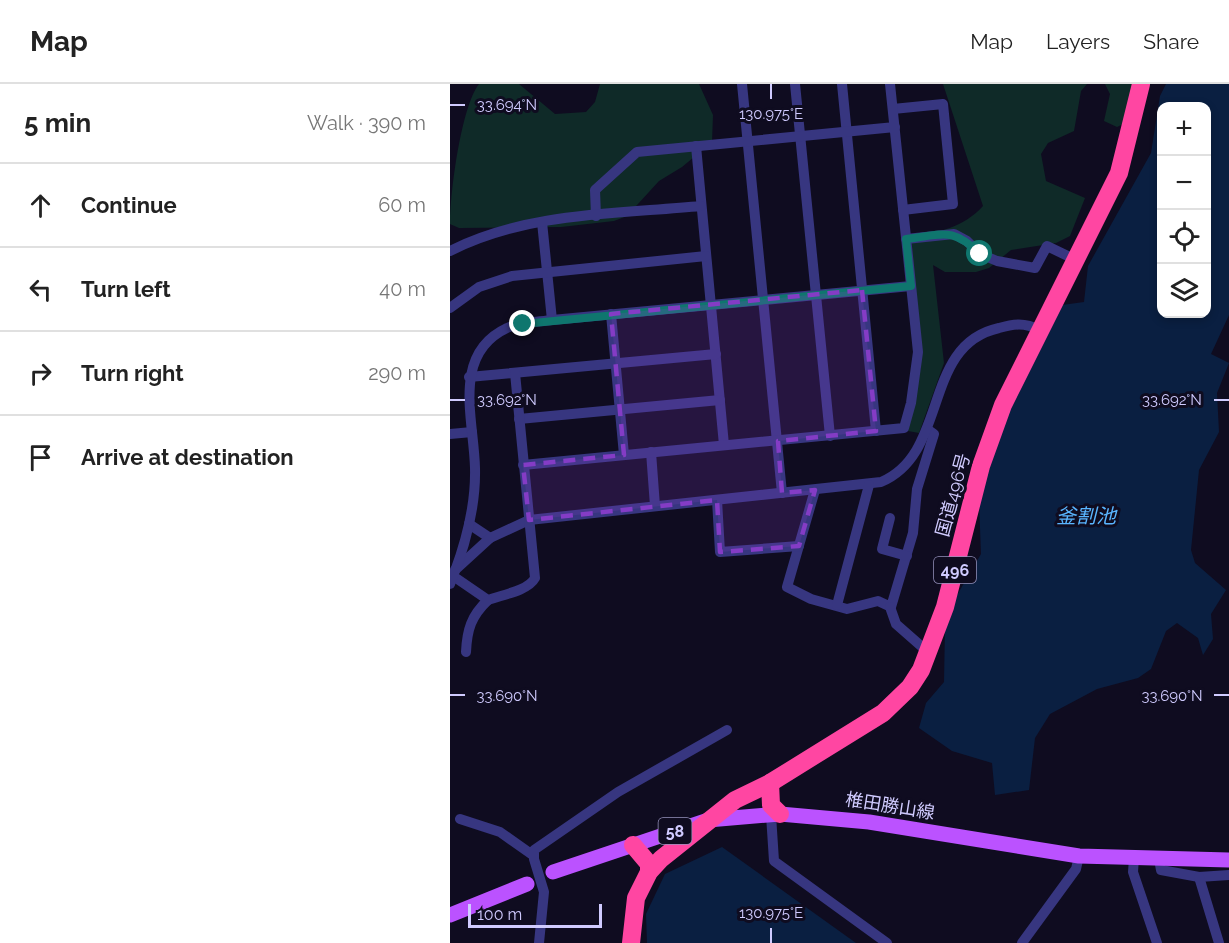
<!DOCTYPE html>
<meta charset="utf-8">
<style>
:root{--surface:#fff;--page:#f2f2f2;--text:#222;--muted:#767676;--line:#e0e0e0}
body{margin:0;font-family:Raleway,"Noto Sans JP",sans-serif;background:var(--page);color:var(--text)}
.controls{position:absolute;right:18px;top:18px;display:grid;overflow:hidden;border-radius:12px;box-shadow:0 3px 9px #0003}
.controls button{width:54px;height:54px;display:grid;place-items:center;padding:0;border:0;border-bottom:2px solid var(--line);background:var(--surface);color:var(--text);font:30px sans-serif}
.scale{position:absolute;left:18px;bottom:15px;width:134px;box-sizing:border-box;padding-left:6px;border:3px solid #d0cbff;border-top:0;font-size:16px;line-height:21px;white-space:nowrap;color:#d0cbff;-webkit-text-stroke:4px #0f0c20;paint-order:stroke}
.stop{position:absolute;width:18px;height:18px;margin:-14px;border:4px solid #0f766e;border-radius:50%;background:#fff}
.stop.end{background:#0f766e;border-color:#fff;box-shadow:0 2px 6px #0008}
.list{margin:0;padding:0;list-style:none}
h2{display:flex;justify-content:space-between;align-items:center;height:78px;margin:0;padding:0 24px;font-size:26px}
h2 small{font-size:20px;font-weight:400;color:var(--muted)}
.list li{display:grid;grid-template-columns:39px 1fr auto;gap:18px;align-items:center;box-sizing:border-box;height:84px;padding:0 24px;border-top:2px solid var(--line)}
.list b{display:block;font-size:22px;white-space:nowrap}
.list em{font-size:20px;font-style:normal;color:var(--muted)}
.icon{flex:none;width:33px;height:33px;fill:none;stroke:currentColor;stroke-width:2;stroke-linecap:round;stroke-linejoin:round}
.map{position:relative;flex:none;width:779px;height:859px;overflow:hidden}
header{display:flex;align-items:center;gap:36px;box-sizing:border-box;height:84px;padding:0 30px;background:var(--surface);border-bottom:2px solid var(--line)}
header strong{font-size:28px}
nav{display:flex;gap:33px;margin-inline-start:auto;font-size:21px}
main{display:flex}
aside{flex:1;background:var(--surface)}
.map>svg:first-child{display:block}
</style>
<header>
<strong>Map</strong>
<nav><a>Map</a><a>Layers</a><a>Share</a></nav>
</header>
<main>
<aside>
<h2>5 min<small>Walk · 390 m</small></h2>
<ul class="list">
<li><svg class="icon" aria-label="ahead" viewBox="0 0 24 24"><path d="M12 20V5M6 11l6-6 6 6"/></svg><div><b>Continue</b></div><em>60 m</em></li>
<li><svg class="icon" aria-label="left" viewBox="0 0 24 24"><path d="M17 20v-9H6M10 6l-5 5 5 5"/></svg><div><b>Turn left</b></div><em>40 m</em></li>
<li><svg class="icon" aria-label="right" viewBox="0 0 24 24"><path d="M7 20v-9h11M14 6l5 5-5 5"/></svg><div><b>Turn right</b></div><em>290 m</em></li>
<li><svg class="icon" aria-label="arrive" viewBox="0 0 24 24"><path d="M6 21V4h12l-3 4 3 4H6"/></svg><div><b>Arrive at destination</b></div></li>
</ul>
</aside>
<div class="map">
<svg width="779" height="859" viewBox="0 0 779 859">
<rect width="100%" height="100%" fill="#0f0c20"/>
<!-- green -->
<g fill="#0f2a28">
<path d="M29,0H69L105,30L136,28L145,18L150,0H249L263,31L262,58L232,83L209,97L177,132L164,137L111,143L9,144L0,140C0,109 11,23 29,0Z"/>
<path d="M493,0H637L631,7L624,47L598,59L591,70L596,97L635,114L620,152L606,159L561,166L539,184L526,188H495L483,181L494,279L469,349L458,347L471,282L461,153C488,148 513,144 533,122Z"/>
<polygon points="655,0 685,0 679,37 667,43 654,37 660,10"/>
</g>
<!-- water -->
<g fill="#0a1f41" fill-rule="evenodd">
<path d="M716,0H779V231L761,270L779,279L767,309L769,348L749,386L741,466L745,479L776,506L761,530L763,555L753,571L748,554L727,539L716,547L701,585L688,594L647,605L600,630L585,654L579,706L545,711L542,679L502,667L469,644L476,619L494,598L495,543L503,518L531,470L529,417L556,330L612,221L634,218L638,182L701,69L710,12ZM712,22H756V230H712Z"/>
<polygon points="272,763 406,859 197,859 196,830 215,790"/>
</g>
<g fill="none" stroke-linecap="round" stroke-linejoin="round">
<!-- street -->
<g stroke="#373680" stroke-width="10">
<polyline points="292,0 332,409"/>
<polyline points="345,0 380,352"/>
<polyline points="392,0 426,347"/>
<polyline points="443,25 493,20 503,120 453,126"/>
<polyline points="246,62 274,361"/>
<polyline points="146,132 145,106 187,68 445,43"/>
<polyline points="92,138 102,236"/>
<polyline points="456,155 504,150 517,157 530,170 547,177 585,184 597,162 624,175"/>
<path d="M0,167C76,128 168,130 251,122"/>
<polyline points="0,224 29,203 62,192 256,172"/>
<polyline points="161,230 174,371"/>
<polyline points="19,293 266,270"/>
<polyline points="69,335 270,316"/>
<polyline points="0,350 22,348"/>
<polyline points="201,368 205,422"/>
<polyline points="73,381 454,344 461,319 468,268 440,0"/>
<polyline points="365,406 337,503 361,515 397,525 428,517 441,523 463,449 467,405 484,350 477,345"/>
<polyline points="267,416 270,468 349,462"/>
<polyline points="440,434 432,465 457,472"/>
<polyline points="19,440 40,454"/>
<path d="M5,486L40,454L79,436L431,398C500,369 471,261 549,244C563,240 575,238 589,246"/>
<path d="M3,492L38,516C51,511 78,507 85,494L65,289"/>
<path d="M0,500C15,463 26,424 25,384C24,336 1,270 57,244C71,238 88,238 102,236L461,202"/>
<polyline points="387,521 419,401"/>
<polyline points="440,523 446,540 479,569"/>
<path d="M16,568C17,546 21,532 38,516"/>
<polyline points="321,731 324,777 437,859"/>
<polyline points="10,735 50,748 84,772"/>
<polyline points="684,774 683,788 707,859"/>
<polyline points="709,775 711,786 749,793 779,791"/>
<polyline points="749,793 769,859"/>
<polyline points="89,859 94,808 84,775 84,766 168,708 277,646"/>
<polyline points="572,859 626,785 629,772"/>
</g>
<!-- primary -->
<g stroke="#bb52ff" stroke-width="15">
<polyline points="103,788 258,736 330,730 419,738 629,772 779,776"/>
<polyline points="0,831 77,800"/>
</g>
<!-- highway -->
<g stroke="#ff46a2" stroke-width="18">
<polyline points="320,699 321,721 330,730"/>
<polyline points="183,761 199,780 199,788"/>
<polyline points="181,859 186,814 199,788 211,775 285,716 320,699 433,629 460,603 471,586 495,523 531,382 553,321 669,89 691,0"/>
</g>
</g>
<g fill="none" stroke-linecap="round" stroke-linejoin="round">
<!-- route -->
<path stroke="#0f766e" stroke-width="8" d="M73,240L461,202L456,155C492,151 502,142 530,170"/>
</g>
<!-- marked area -->
<path fill="#843cc5" fill-opacity="0.2" stroke="#843cc5" stroke-width="4.5" stroke-dasharray="12 8" stroke-linejoin="round" d="M412,206L426,347L328,357L332,409L365,406L349,462L270,468L267,416L79,436L73,381L174,371L161,230Z"/>
<!-- ticks -->
<path fill="none" stroke="#d0cbff" stroke-width="2" d="M321,0V15M0,21H15M0,316H15M764,316H779M0,611H15M764,611H779M321,844V859"/>
<g text-anchor="middle" stroke-width="6" stroke-linejoin="round" paint-order="stroke">
<!-- shield labels -->
<g fill="#0f0c20" stroke="#9692bc" stroke-width="1.5">
<rect x="484" y="473" width="42" height="26" rx="4.5"/>
<rect x="208.5" y="734" width="33" height="26" rx="4.5"/>
</g>
<g font-size="16" font-weight="bold" fill="#d0cbff">
<text x="505" y="492">496</text>
<text x="225" y="753">58</text>
</g>
<!-- street labels -->
<g font-size="18" fill="#d0cbff" stroke="#0f0c20">
<text transform="translate(503 411) rotate(-75)" y="6">国道496号</text>
<text transform="translate(440 722) rotate(9)" y="6">椎田勝山線</text>
</g>
<!-- water labels -->
<g font-size="20" font-style="italic" fill="#59b5ff" stroke="#0f0c20">
<text x="636" y="439">釜割池</text>
</g>
</g>
<g font-size="15" text-anchor="middle" fill="#d0cbff" stroke="#0f0c20" stroke-width="6" stroke-linejoin="round" paint-order="stroke">
<text x="57" y="26">33.694°N</text>
<text x="321" y="35">130.975°E</text>
<text x="57" y="321">33.692°N</text>
<text x="722" y="321">33.692°N</text>
<text x="57" y="617">33.690°N</text>
<text x="722" y="617">33.690°N</text>
<text x="321" y="834">130.975°E</text>
</g>
</svg>
<div class="controls">
<button>+</button>
<button>−</button>
<button><svg class="icon" aria-label="locate" viewBox="0 0 24 24"><circle cx="12" cy="12" r="6"/><path d="M12 2v4M12 18v4M2 12h4M18 12h4"/></svg></button>
<button><svg class="icon" aria-label="layers" viewBox="0 0 24 24"><path d="M12 4l9 5-9 5-9-5zM3 14l9 5 9-5"/></svg></button>
</div>
<div class="scale">100 m</div>
<div class="stop" style="left:530px;top:170px"></div>
<div class="stop end" style="left:73px;top:240px"></div>
</div>
</main>
